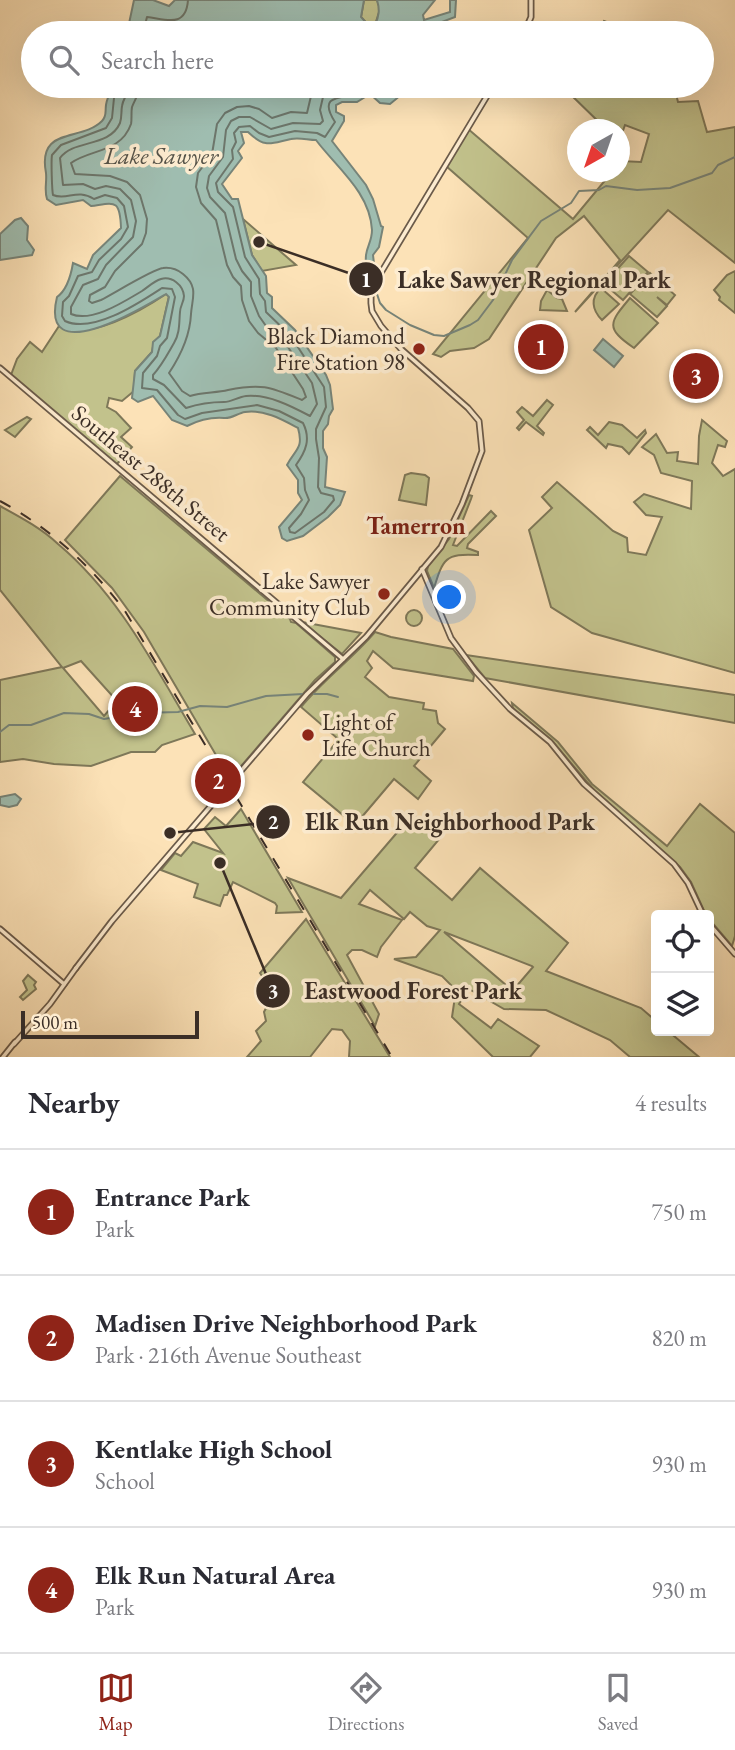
<!DOCTYPE html>
<meta charset="utf-8">
<style>
:root{--surface:#fff;--page:#f7f7f7;--text:#2b2b33;--muted:#7c7c81;--line:#e1e1e2;--accent:#8f2418}
body{margin:0;font-family:"EB Garamond",serif;background:var(--page);color:var(--text)}
.controls{position:absolute;right:21px;bottom:21px;display:grid;overflow:hidden;border-radius:7px;box-shadow:0 7px 28px #0002}
.controls button{width:63px;height:63px;display:grid;place-items:center;padding:0;border:0;border-bottom:2px solid var(--line);background:var(--surface);color:var(--text);font:35px sans-serif}
.compass{position:absolute;left:567px;top:119px;width:63px;height:63px;border-radius:50%;background:var(--surface);box-shadow:0 7px 28px #0002;rotate:220deg}
.scale{position:absolute;left:21px;bottom:18px;width:178px;box-sizing:border-box;padding-left:7px;border:4px solid #3b2e26;border-top:0;font-size:19px;line-height:24px;white-space:nowrap;color:#3b2e26;-webkit-text-stroke:5px #fdecd0;paint-order:stroke}
.you{position:absolute;left:450px;top:598px;width:24px;height:24px;margin:-18px;border:5px solid #fff;border-radius:50%;background:#1a73e8;box-shadow:0 0 0 10px #1a73e833}
.badge{display:grid;place-items:center;width:46px;height:46px;border-radius:50%;background:var(--accent);color:#fff;font-size:23px;font-weight:700}
.pin{position:absolute;translate:-50% -50%;border:4px solid #fff;box-shadow:0 2px 7px #0006}
.list{margin:0;padding:0;list-style:none}
h2{display:flex;justify-content:space-between;align-items:center;height:91px;margin:0;padding:0 28px;font-size:30px}
h2 small{font-size:23px;font-weight:400;color:var(--muted)}
.list li{display:grid;grid-template-columns:46px 1fr auto;gap:21px;align-items:center;box-sizing:border-box;height:126px;padding:0 28px;border-top:2px solid var(--line)}
.list b{display:block;font-size:26px;white-space:nowrap}
.list p{margin:0;font-size:23px;white-space:nowrap;color:var(--muted)}
.list em{font-size:23px;font-style:normal;color:var(--muted)}
.icon{flex:none;width:38px;height:38px;fill:none;stroke:currentColor;stroke-width:2;stroke-linecap:round;stroke-linejoin:round}
.map{position:relative;flex:none;width:735px;height:1057px;overflow:hidden}
.search{position:absolute;background:var(--surface);box-shadow:0 7px 28px #0002;left:21px;right:21px;top:21px;height:77px;display:flex;align-items:center;gap:18px;box-sizing:border-box;padding:0 24px;border-radius:38px;color:var(--muted);font-size:26px}
.sheet{height:595px;background:var(--surface)}
nav{display:flex;justify-content:space-around;align-items:center;box-sizing:border-box;height:98px;border-top:2px solid var(--line);background:var(--surface);font-size:19px;color:var(--muted)}
nav a{display:grid;justify-items:center;gap:4px}
nav .on{color:var(--accent)}
.map>svg:first-child{display:block}
</style>
<div class="map">
<svg width="735" height="1057" viewBox="0 0 735 1057">
<rect width="100%" height="100%" fill="#fce2b7"/>
<filter id="stains"><feTurbulence type="fractalNoise" baseFrequency=".00286" numOctaves="4"/><feColorMatrix values="0 0 0 0 .2 0 0 0 0 .09 0 0 0 0 .02 0 0 0 .5 -.17"/></filter>
<radialGradient id="worn" r=".72"><stop offset=".6" stop-color="#630" stop-opacity="0"/><stop offset="1" stop-color="#630" stop-opacity=".3"/></radialGradient>
<!-- green -->
<g fill="#c2c28c" stroke="#7e7859" stroke-width="2" fill-rule="evenodd">
<polygon points="364,0 377,0 380,9 375,25 370,27 361,17"/>
<polygon points="604,21 634,33 599,33"/>
<polygon points="567,86 674,86 678,102 698,101 707,132 735,127 735,263 668,210 575,312 620,260 584,216 556,238 489,339 474,348 450,351 441,357 433,354 528,238 446,166 467,128 573,219 612,172 620,172 621,161 641,162 649,134 625,125 620,139 620,130 606,129 565,89"/>
<polygon points="243,219 296,265 262,271 252,255"/>
<polygon points="629,256 648,272 623,300 604,284"/>
<polygon points="735,271 735,313 719,300 720,297 714,290 727,275"/>
<polygon points="650,273 675,295 667,305 657,297 667,306 657,317 630,294"/>
<path d="M601,288L619,304L602,320C592,310 590,298 601,288Z"/>
<polygon points="547,290 557,298 562,299 567,311 540,310 541,301"/>
<path d="M166,294L169,296L160,336L154,342L152,352L135,371L134,391L122,401L109,398L107,407L116,412L131,428L121,437L132,447L116,465L11,375L17,359L30,342L42,352L59,326C89,341 141,311 166,294Z"/>
<path d="M630,298L658,323L634,348C605,328 609,323 630,298Z"/>
<polygon points="540,338 554,340 541,355 531,341"/>
<polygon points="547,400 553,405 537,426 544,433 543,435 526,422 519,430 517,428 524,420 517,412 522,407 533,416"/>
<polygon points="27,417 31,419 15,437 5,430"/>
<polygon points="702,420 727,441 725,447 718,445 712,463 723,476 735,469 735,673 592,633 551,607 529,530 552,508 542,497 557,482 613,531 627,538 628,552 646,555 662,517 646,515 634,502 644,494 691,509 692,481 661,473 654,455 642,447 656,434 667,453 678,452 677,461 698,464 699,436"/>
<polygon points="609,422 622,425 637,438 645,430 646,433 629,454 622,447 608,444 606,448 587,430 590,427 598,435"/>
<polygon points="411,473 425,475 429,478 426,505 399,500 405,475"/>
<polygon points="120,476 290,619 291,622 296,623 335,657 335,662 315,680 230,779 144,632 112,588 65,540"/>
<path d="M469,495L472,496L471,499L453,545L457,546L491,511L496,516L468,544L467,548L478,552V555C445,553 443,559 434,588L427,571L428,566L449,539Z"/>
<path d="M0,506C20,517 41,528 58,544C119,595 155,667 195,734L162,745L155,752H131L91,766L54,764L23,759L0,762V680L62,667L0,590ZM81,661L117,701L104,716L63,668Z"/>
<circle cx="414" cy="618" r="8"/>
<polygon points="302,622 361,633 342,654"/>
<path d="M375,632L391,637L453,649L474,676L473,681L393,668L373,651L367,661L372,668L365,677L389,697L424,703L423,709L436,711L438,723L445,729L414,766L431,781L418,799L394,779L355,825L303,782L335,744L337,738L301,707C324,679 352,659 375,632Z"/>
<polygon points="466,655 735,695 735,723 485,678"/>
<polygon points="512,703 558,742 592,784 667,846 700,804 735,833 735,936 732,946 709,919 709,915 706,915 691,882 680,867 594,790 553,742 513,709"/>
<polygon points="241,809 302,912 276,913 277,906 275,903 233,882 227,895 224,895 220,906 194,897 198,884 161,870 175,853 181,856 193,842 223,853 204,829 215,817 226,826"/>
<path d="M413,814L441,837L415,868L452,900L480,868L568,943L546,971L641,1008L656,1021V1031H668L699,1057H630L610,1040L546,1010L504,1009L469,989L459,1004L491,1028L498,1019L539,1046L530,1057H493L452,1017L456,990L442,976L394,959L416,957L440,930L427,926L410,912L404,919L370,890L359,904L402,920L381,947L377,957L362,950H352L347,955L379,1014L375,1026L288,878L341,898ZM444,932L532,966L533,967L515,988L506,985Z"/>
<polygon points="306,919 390,1057 349,1057 350,1041 342,1030 332,1029 310,1057 247,1057 261,1041 256,1031 266,1021 264,1012 272,997 271,989 260,973"/>
<polygon points="28,975 36,982 34,985 36,989 23,1000 20,997 27,990 23,981"/>
</g>
<!-- water -->
<g fill="#9fbdb0" stroke="#778479" stroke-width="2">
<path d="M134,0H153L169,6L175,0H364L361,17L370,27L375,25C379,16 380,10 377,0H435L423,15L424,20L450,12V0H456L455,17L439,23L430,33H127Z"/>
<path d="M114,86H404L401,95L390,104L380,103L370,94L357,102H342L336,105V112L344,116V121L332,141L366,185L373,199L381,226L383,227L379,247L373,255L375,272L371,284L368,282C367,274 365,265 366,255C367,246 372,241 372,230C370,192 336,167 316,140C308,140 299,137 291,139C271,143 266,149 248,132H241L244,143L238,151L242,158L222,184L232,199H238L252,255L266,276L267,293L272,297V308L295,330L326,375L330,385L333,409L329,416L328,424L323,431V448L327,457L325,487L345,492L340,505L328,517L303,536L287,541L282,538L279,527L302,500L298,493V480L287,465C295,449 304,449 298,428C283,420 264,409 245,412C238,413 231,419 224,418C211,417 199,420 187,426L172,420L153,396L138,402L132,398L135,371L152,352L153,342L160,336L169,297L166,294C144,307 39,371 57,297C67,290 71,275 73,263L87,269L93,255L121,228C120,198 114,203 91,206L83,200L56,205L47,199C44,190 47,183 46,173C37,126 81,142 102,121C107,116 105,112 106,105C107,97 110,93 114,86Z"/>
<polygon points="21,218 28,226 27,240 34,250 32,255 0,260 0,234 15,220"/>
<polygon points="603,339 623,356 614,367 594,350"/>
<polygon points="15,794 21,799 17,805 9,807 0,805 0,797"/>
</g>
<g fill="none" stroke-linecap="round" stroke-linejoin="round">
<!-- shore -->
<g stroke="#6d766b" stroke-width="2">
<path d="M143,33L147,17C165,19 186,29 188,0"/>
<path d="M120,86L114,98L112,118L106,128L61,145L52,155C51,161 52,191 53,195C67,201 77,188 94,199L105,195L117,198L124,206L128,227L121,239L99,260L92,272L78,276L69,296L63,302L62,316L65,321C93,334 139,303 162,288L172,289L175,297L167,338L160,346L157,356L143,373L142,388L157,390L178,415L185,419L202,413L257,405L279,411L303,423C311,439 306,451 296,465L304,478L305,490L309,500L301,514L289,528L290,532L295,533L324,512L334,500L333,496L321,493L318,487L319,458L316,439V429L326,407L324,387L290,335L266,312L265,301L260,294L259,279L245,257L233,207L218,192L216,183L233,159L232,150L236,142L234,133L239,127L250,126L259,133L269,137L295,131L317,133L325,137L335,122C319,97 336,98 354,95C360,93 365,89 370,87L387,97L395,91L397,86"/>
<path d="M129,86C128,94 123,99 122,106C121,112 122,117 120,123C109,148 74,139 60,158L63,185L83,184L95,189L106,186L120,189L131,200L136,221L133,237L106,265L98,279L83,285L71,307V314C92,323 125,301 142,291C148,287 154,281 161,279C172,276 183,285 184,296C184,302 180,306 180,312C179,323 180,333 174,343C167,355 162,365 153,375V379L164,385L186,408C198,404 211,402 224,402C231,402 238,397 246,396C268,394 291,406 310,416L317,404L312,383L284,341L266,326L259,316L251,296V282L242,271L236,259L225,213L210,197L207,188L209,176L223,157L226,130L231,121L239,117H250L271,129L293,123L320,124L323,121L320,110L323,97L335,88L345,86"/>
<path d="M139,86C139,95 135,99 132,107C131,112 132,119 131,124C121,153 90,149 71,163L75,174L110,176L127,182L140,195L147,219L146,233L142,244L115,271L105,287L90,295L89,301L92,303L101,300C113,294 153,269 163,268C171,267 178,270 183,274C199,287 192,298 191,314C190,336 181,355 169,373L182,391L190,396C202,392 216,393 228,390C262,383 270,387 302,400L306,397L303,389L276,348L258,333L249,321L242,300L241,286L233,277L227,265L216,220L201,203L196,187L198,173L212,154L217,124L225,113L237,107L249,106L259,109L272,118L291,112L307,113L311,96L319,86"/>
</g>
<!-- stream -->
<g stroke="#778479" stroke-width="2">
<polyline points="376,291 380,303 386,310 410,325 434,335 444,336 470,325 478,320 493,300 512,260 541,221 571,203 579,191 599,190 606,186 637,190 670,188 712,173 718,165 735,157"/>
<polyline points="314,694 327,694 338,697"/>
<polyline points="0,732 9,725 31,725 64,713 89,714 104,719 140,713 178,712 200,706 227,707 266,696 303,694"/>
</g>
<defs>
<g id="tertiary">
<polyline points="524,33 531,17 531,0"/>
<polyline points="0,368 343,659"/>
<polyline points="422,569 451,638 476,672 510,709 550,742 584,784 674,864 688,883 703,915"/>
<polyline points="709,924 735,954"/>
<polyline points="0,929 64,984"/>
<polyline points="76,968 112,921 307,694 366,637 441,547 462,504 482,451 479,421 468,408 401,349 381,326 372,311 371,303 371,295 376,281 493,86"/>
<polyline points="14,1044 50,1004 76,968"/>
<polyline points="3,1057 15,1042"/>
</g>
</defs>
<!-- tertiary casing -->
<use href="#tertiary" stroke="#6b5b4a" stroke-width="7"/>
<!-- tertiary -->
<use href="#tertiary" stroke="#fdecd0" stroke-width="3.5"/>
<!-- rail -->
<path stroke="#3b2e26" stroke-width="2" stroke-dasharray="12 12" stroke-linecap="butt" d="M0,501C50,528 91,566 125,611L392,1057"/>
</g>
<!-- markers -->
<g fill="#8f2418" stroke="#fdecd0" stroke-width="2.5">
<circle cx="419" cy="349" r="7"/>
<circle cx="384" cy="594" r="7"/>
<circle cx="308" cy="735" r="7"/>
</g>
<g text-anchor="middle" stroke-width="7" stroke-linejoin="round" paint-order="stroke">
<!-- poi labels -->
<g font-size="23" fill="#3b2e26" stroke="#fdecd0" text-anchor="end">
<text x="405" y="344">Black Diamond<tspan x="405" dy="26">Fire Station 98</tspan></text>
<text x="370" y="589">Lake Sawyer<tspan x="370" dy="26">Community Club</tspan></text>
<text x="322" y="730" text-anchor="start">Light of<tspan x="322" dy="26">Life Church</tspan></text>
</g>
<!-- street labels -->
<g font-size="23" fill="#3b2e26" stroke="#fdecd0">
<text transform="translate(151 473) rotate(40)" y="8">Southeast 288th Street</text>
</g>
<!-- water labels -->
<g font-size="24" font-style="italic" fill="#545248" stroke="#fdecd0">
<text x="161" y="164">Lake Sawyer</text>
</g>
<!-- neighbourhood labels -->
<g font-size="24" font-weight="bold" fill="#7a1f14" stroke="#fdecd0">
<text x="416" y="534">Tamerron</text>
</g>
</g>
<!-- callouts -->
<path fill="none" stroke="#3b2e26" stroke-width="2.5" d="M259 242L366 279M170 833L273 822M220 863L273 991"/>
<g fill="#3b2e26" stroke="#fdecd0" stroke-width="2.5">
<circle cx="259" cy="242" r="7"/>
<circle cx="170" cy="833" r="7"/>
<circle cx="220" cy="863" r="7"/>
<circle cx="366" cy="279" r="18"/>
<circle cx="273" cy="822" r="18"/>
<circle cx="273" cy="991" r="18"/>
</g>
<g font-size="21" text-anchor="middle" font-weight="bold" fill="#fff">
<text x="366" y="287">1</text>
<text x="273" y="829">2</text>
<text x="273" y="998">3</text>
</g>
<g font-size="24" text-anchor="middle" font-weight="bold" fill="#3b2e26" stroke="#fdecd0" stroke-width="7" stroke-linejoin="round" paint-order="stroke">
<text x="534" y="288">Lake Sawyer Regional Park</text>
<text x="450" y="830">Elk Run Neighborhood Park</text>
<text x="413" y="999">Eastwood Forest Park</text>
</g>
<rect width="100%" height="100%" filter="url(#stains)"/>
<rect width="100%" height="100%" fill="url(#worn)"/>
</svg>
<div class="controls">
<button><svg class="icon" aria-label="locate" viewBox="0 0 24 24"><circle cx="12" cy="12" r="6"/><path d="M12 2v4M12 18v4M2 12h4M18 12h4"/></svg></button>
<button><svg class="icon" aria-label="layers" viewBox="0 0 24 24"><path d="M12 4l9 5-9 5-9-5zM3 14l9 5 9-5"/></svg></button>
</div>
<svg class="compass" viewBox="-18 -18 36 36"><path d="M0-13l5 13h-10z" fill="#e53935"/><path d="M0 13l5-13h-10z" fill="#7c7c81"/></svg>
<div class="scale">500 m</div>
<div class="you"></div>
<div class="pin badge" style="left:541px;top:347px">1</div>
<div class="pin badge" style="left:218px;top:781px">2</div>
<div class="pin badge" style="left:696px;top:376px">3</div>
<div class="pin badge" style="left:135px;top:709px">4</div>
<div class="search"><svg class="icon" aria-label="search" viewBox="0 0 24 24"><circle cx="10" cy="10" r="6"/><path d="M15 15l6 6"/></svg>Search here</div>
</div>
<section class="sheet">
<h2>Nearby<small>4 results</small></h2>
<ul class="list">
<li><span class="badge">1</span><div><b>Entrance Park</b><p>Park</p></div><em>750 m</em></li>
<li><span class="badge">2</span><div><b>Madisen Drive Neighborhood Park</b><p>Park · 216th Avenue Southeast</p></div><em>820 m</em></li>
<li><span class="badge">3</span><div><b>Kentlake High School</b><p>School</p></div><em>930 m</em></li>
<li><span class="badge">4</span><div><b>Elk Run Natural Area</b><p>Park</p></div><em>930 m</em></li>
</ul>
</section>
<nav>
<a class="on"><svg class="icon" aria-label="map" viewBox="0 0 24 24"><path d="M3 6l6-2 6 2 6-2v14l-6 2-6-2-6 2zM9 4v14M15 6v14"/></svg>Map</a>
<a><svg class="icon" aria-label="directions" viewBox="0 0 24 24"><path d="M12 3l9 9-9 9-9-9zM9 14v-3h6M13 9l2 2-2 2"/></svg>Directions</a>
<a><svg class="icon" aria-label="saved" viewBox="0 0 24 24"><path d="M7 4h10v16l-5-4-5 4z"/></svg>Saved</a>
</nav>
